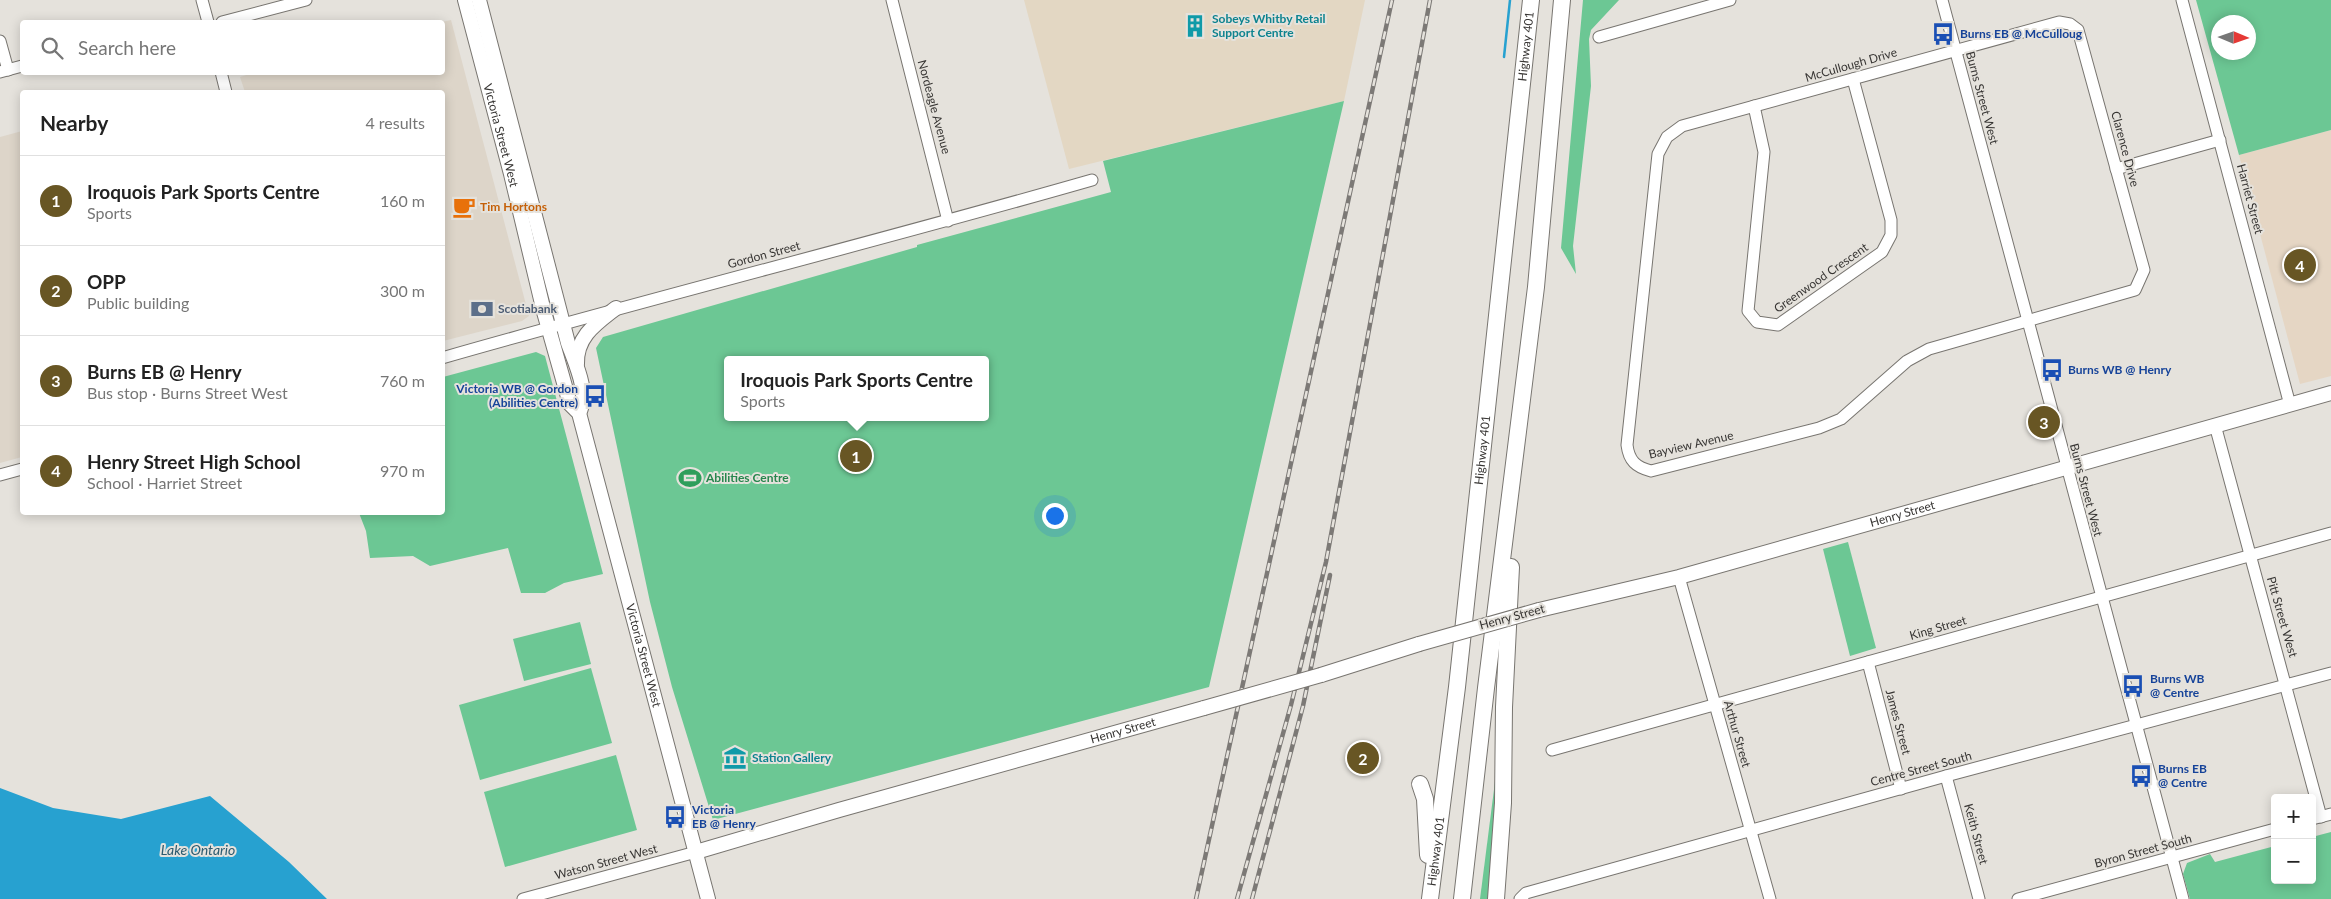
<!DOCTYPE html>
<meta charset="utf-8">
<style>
:root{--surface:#fff;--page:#f6f6f6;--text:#222;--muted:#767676;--line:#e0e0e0;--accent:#685624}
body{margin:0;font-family:Lato,sans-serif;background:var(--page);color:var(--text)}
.controls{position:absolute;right:15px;bottom:15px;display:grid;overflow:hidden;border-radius:5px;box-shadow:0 2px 12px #0003}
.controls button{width:45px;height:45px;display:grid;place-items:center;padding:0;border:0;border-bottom:1px solid var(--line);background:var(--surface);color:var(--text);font:25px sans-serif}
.compass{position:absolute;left:2211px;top:15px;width:45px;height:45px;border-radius:50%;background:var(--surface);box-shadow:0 2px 12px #0003;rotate:92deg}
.you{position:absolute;left:1054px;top:515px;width:18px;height:18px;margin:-12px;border:4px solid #fff;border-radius:50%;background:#1a73e8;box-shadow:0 0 0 8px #1a73e833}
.badge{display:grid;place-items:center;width:32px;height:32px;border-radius:50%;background:var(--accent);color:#fff;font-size:16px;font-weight:700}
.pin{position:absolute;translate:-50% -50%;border:2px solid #fff;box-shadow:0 1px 5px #0006}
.popup{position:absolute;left:724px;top:356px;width:265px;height:65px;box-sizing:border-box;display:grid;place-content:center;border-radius:5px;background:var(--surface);filter:drop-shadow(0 1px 4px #0005);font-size:16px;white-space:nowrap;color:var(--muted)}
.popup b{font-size:19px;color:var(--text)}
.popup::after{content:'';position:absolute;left:50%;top:100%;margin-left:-10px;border:10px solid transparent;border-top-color:var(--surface)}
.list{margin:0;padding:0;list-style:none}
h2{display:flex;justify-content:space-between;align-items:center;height:65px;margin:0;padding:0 20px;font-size:21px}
h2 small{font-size:16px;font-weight:400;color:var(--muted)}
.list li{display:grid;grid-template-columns:32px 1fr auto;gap:15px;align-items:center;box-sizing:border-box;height:90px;padding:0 20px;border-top:1px solid var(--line)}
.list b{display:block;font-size:19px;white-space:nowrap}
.list p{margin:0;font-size:16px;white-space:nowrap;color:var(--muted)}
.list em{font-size:16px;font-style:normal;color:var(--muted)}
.icon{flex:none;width:28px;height:28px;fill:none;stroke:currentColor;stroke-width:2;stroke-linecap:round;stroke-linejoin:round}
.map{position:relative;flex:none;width:2331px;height:899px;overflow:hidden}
.search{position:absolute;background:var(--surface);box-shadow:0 2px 12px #0003;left:20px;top:20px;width:425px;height:55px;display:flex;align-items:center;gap:12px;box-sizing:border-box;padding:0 18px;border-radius:5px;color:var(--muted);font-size:19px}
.panel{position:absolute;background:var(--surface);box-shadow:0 2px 12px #0003;left:20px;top:90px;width:425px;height:425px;border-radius:5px}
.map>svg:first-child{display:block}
</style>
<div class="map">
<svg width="2331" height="899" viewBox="0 0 2331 899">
<rect width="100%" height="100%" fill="#e5e2dc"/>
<!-- built -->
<g fill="#ddd5c9">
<polygon points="451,20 529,316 522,321 443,341 442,92 245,92 240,77 256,72 442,72 442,22"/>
<polygon points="22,131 22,457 0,463 0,137"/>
</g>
<!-- industrial -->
<polygon fill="#e3d7c3" points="1024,0 1365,0 1344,101 1069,169"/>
<!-- education -->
<polygon fill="#e5d6c4" points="2331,130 2331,376 2300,384 2239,155"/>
<!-- green -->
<g fill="#6cc794" fill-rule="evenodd">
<polygon points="1583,0 1619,0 1591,30 1589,39 1591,86 1573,246 1576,274 1561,248"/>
<path d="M2196,0H2331V130L2239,155ZM2248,22V52H2218V22Z"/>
<path d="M1344,101L1209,687L713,820L672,687L650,602L596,348L603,337L917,247V245L1111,192L1103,161ZM727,360H985V417H727Z"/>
<polygon points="536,352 545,356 603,574 564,583 545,593 521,593 508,548 430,566 413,556 370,558 366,531 359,513 442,512 443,377"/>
<polygon points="1848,542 1876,648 1850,656 1823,549"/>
<polygon points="580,622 591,664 524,681 513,639"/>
<polygon points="591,668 612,743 480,780 459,705"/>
<polygon points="616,755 637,830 505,867 484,792"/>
<polygon points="1497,766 1497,798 1489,899 1480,899"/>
<polygon points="2331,832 2331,899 2190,899 2183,874 2187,863 2210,854 2215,862 2275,846 2275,880 2312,880 2312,837"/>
</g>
<!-- water -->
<polygon fill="#27a1d0" points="0,788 53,808 121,819 210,796 289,862 327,899 0,899"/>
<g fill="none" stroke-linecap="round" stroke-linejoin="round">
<!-- stream -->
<polyline stroke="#27a1d0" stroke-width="2.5" points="1504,57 1510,0"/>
<defs>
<g id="minor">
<polyline points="202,0 208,22"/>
<polyline points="892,0 948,221"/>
<polyline points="1942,0 2183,899"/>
<polyline points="2182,0 2290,405"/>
<polyline points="222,22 306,0"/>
<path d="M2059,22L2070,24L2078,30L2144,270L2135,290L1929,349L1907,361L1841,419L1819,428L1651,471C1636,467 1629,461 1627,445L1658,154L1667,137L1682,126Z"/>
<polyline points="1599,37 1730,0"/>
<polyline points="0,41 8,70"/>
<polyline points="0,72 22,66"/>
<polyline points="221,72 226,92"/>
<polyline points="1754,106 1764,152 1748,311 1757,322 1778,325 1882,252 1891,235 1891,220 1853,79"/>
<polyline points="2116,169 2220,140"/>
<path d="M442,358C658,296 876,242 1092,180"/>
<polyline points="2215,425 2321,817"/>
<polyline points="0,475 22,469"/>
<polyline points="1679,577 1770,899"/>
<polyline points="1868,662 1901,789"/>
<polyline points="1552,750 2331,533"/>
<polyline points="1946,776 1979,899"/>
<polyline points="2312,819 2331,814"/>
<polyline points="523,899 696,852"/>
<polyline points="1520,899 1526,893 1946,776 2331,673"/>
<polyline points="2018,899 2275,829"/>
</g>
<g id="major">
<path id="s1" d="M465,0L511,174L544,312L570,404L579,413L708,899"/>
<path d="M479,0L568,343C575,363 590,392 579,413"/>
<path d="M577,364C576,336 597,323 616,308"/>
<path id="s2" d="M1539,610L1679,577L2331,393"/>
<polyline points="1321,675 1419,644"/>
<path id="s3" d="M696,852L839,810L1204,708"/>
</g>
<g id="highway">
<polyline points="1420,784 1425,799 1428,855"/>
<path id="s4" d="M1430,899L1457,687L1531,0"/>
<polyline points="1462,899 1486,688 1536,287 1562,0"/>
<polyline points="1496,899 1503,803 1504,707 1511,567"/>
</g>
</defs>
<!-- minor casing -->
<use href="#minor" stroke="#787570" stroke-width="13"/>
<!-- major casing -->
<use href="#major" stroke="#787570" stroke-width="16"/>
<!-- highway casing -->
<use href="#highway" stroke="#787570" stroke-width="18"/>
<!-- minor -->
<use href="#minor" stroke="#fff" stroke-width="11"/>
<!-- major -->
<use href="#major" stroke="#fff" stroke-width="14"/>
<!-- highway -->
<use href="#highway" stroke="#fff" stroke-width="16"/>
<defs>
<g id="rail">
<polyline points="1196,899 1392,0"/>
<polyline points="1237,899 1291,705 1326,562 1430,0"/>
<polyline points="1252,899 1303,706 1330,575"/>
</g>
</defs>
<!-- rail casing -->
<use href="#rail" stroke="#7c7976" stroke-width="4.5"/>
<!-- rail -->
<use href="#rail" stroke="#e5e2dc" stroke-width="2.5" stroke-dasharray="8" stroke-linecap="butt"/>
<defs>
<g id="major-bridge">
<polyline points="1419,644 1539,610"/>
<polyline points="1204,708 1321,675"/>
</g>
</defs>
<!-- major-bridge casing -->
<use href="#major-bridge" stroke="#787570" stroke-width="16" stroke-linecap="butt"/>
<!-- major-bridge -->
<use href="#major-bridge" stroke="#fff" stroke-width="14"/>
</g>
<!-- icons -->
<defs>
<symbol id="building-bare" viewBox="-9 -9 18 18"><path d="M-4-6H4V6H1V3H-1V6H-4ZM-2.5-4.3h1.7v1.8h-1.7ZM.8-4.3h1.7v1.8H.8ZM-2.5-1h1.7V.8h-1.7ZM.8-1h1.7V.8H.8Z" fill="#0f9aa8" stroke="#e5e2dc" stroke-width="2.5" paint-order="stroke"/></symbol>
<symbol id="bus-bare" viewBox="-9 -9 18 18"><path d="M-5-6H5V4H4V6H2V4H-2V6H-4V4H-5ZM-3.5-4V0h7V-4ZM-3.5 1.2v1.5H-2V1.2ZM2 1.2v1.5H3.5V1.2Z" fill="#1a4fb4" stroke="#e5e2dc" stroke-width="2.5" paint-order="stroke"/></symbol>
<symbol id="cafe-bare" viewBox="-9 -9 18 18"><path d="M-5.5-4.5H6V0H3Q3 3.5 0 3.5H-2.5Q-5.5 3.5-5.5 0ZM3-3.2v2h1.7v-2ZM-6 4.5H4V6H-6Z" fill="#e8710a" stroke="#e5e2dc" stroke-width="2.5" paint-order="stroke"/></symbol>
<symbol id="bank-bare" viewBox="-9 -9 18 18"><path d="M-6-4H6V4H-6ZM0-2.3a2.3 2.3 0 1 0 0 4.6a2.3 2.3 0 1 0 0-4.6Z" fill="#5c6f8a" stroke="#e5e2dc" stroke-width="2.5" paint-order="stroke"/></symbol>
<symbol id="stadium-bare" viewBox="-9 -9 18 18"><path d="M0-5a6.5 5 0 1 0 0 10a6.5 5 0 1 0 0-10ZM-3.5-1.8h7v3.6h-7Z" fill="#2e9e5b" stroke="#e5e2dc" stroke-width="2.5" paint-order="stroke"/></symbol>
<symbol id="museum-bare" viewBox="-9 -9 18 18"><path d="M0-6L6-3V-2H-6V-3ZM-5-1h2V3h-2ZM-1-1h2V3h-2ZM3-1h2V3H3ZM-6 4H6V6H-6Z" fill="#0f9aa8" stroke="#e5e2dc" stroke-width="2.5" paint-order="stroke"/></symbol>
</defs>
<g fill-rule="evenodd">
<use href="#building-bare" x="1179" y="10" width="32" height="32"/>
<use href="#bus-bare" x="1927" y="18" width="32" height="32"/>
<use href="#cafe-bare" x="448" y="191" width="32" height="32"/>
<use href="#bank-bare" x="466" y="293" width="32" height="32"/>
<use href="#bus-bare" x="2036" y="354" width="32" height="32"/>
<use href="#bus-bare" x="579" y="380" width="32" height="32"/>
<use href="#stadium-bare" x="674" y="462" width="32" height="32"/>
<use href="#bus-bare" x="2117" y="670" width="32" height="32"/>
<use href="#museum-bare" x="719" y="742" width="32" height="32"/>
<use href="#bus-bare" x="2125" y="760" width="32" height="32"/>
<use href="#bus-bare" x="659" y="801" width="32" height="32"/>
</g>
<g text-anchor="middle" stroke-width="4" stroke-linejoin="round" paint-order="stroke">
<!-- culture labels -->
<g font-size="12" font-weight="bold" fill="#0d838f" stroke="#e5e2dc" text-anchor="start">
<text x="1212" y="23">Sobeys Whitby Retail<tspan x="1212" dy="14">Support Centre</tspan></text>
<text x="752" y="762">Station Gallery</text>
</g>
<!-- transit labels -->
<g font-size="12" font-weight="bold" fill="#164399" stroke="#e5e2dc" text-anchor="start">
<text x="1960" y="38">Burns EB @ McCulloug</text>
<text x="2068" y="374">Burns WB @ Henry</text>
<text x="578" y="393" text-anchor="end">Victoria WB @ Gordon<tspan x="578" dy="14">(Abilities Centre)</tspan></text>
<text x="2150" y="683">Burns WB<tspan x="2150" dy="14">@ Centre</tspan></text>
<text x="2158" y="773">Burns EB<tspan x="2158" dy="14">@ Centre</tspan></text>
<text x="692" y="814">Victoria<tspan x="692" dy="14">EB @ Henry</tspan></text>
</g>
<!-- street labels -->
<g font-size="12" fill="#373533" stroke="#e5e2dc">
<text dy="4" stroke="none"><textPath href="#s4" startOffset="858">Highway 401</textPath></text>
<text transform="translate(1851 65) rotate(-16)" y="4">McCullough Drive</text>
<text transform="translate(1982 98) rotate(75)" y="4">Burns Street West</text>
<text transform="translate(934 107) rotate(75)" y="4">Nordeagle Avenue</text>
<text dy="4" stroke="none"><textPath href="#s1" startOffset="140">Victoria Street West</textPath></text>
<text transform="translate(2125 149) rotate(75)" y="4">Clarence Drive</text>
<text transform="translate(2250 199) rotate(75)" y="4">Harriet Street</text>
<text transform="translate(764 255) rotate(-15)" y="4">Gordon Street</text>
<text transform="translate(1821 278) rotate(-35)" y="4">Greenwood Crescent</text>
<text transform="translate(1691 445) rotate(-13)" y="4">Bayview Avenue</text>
<text dy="4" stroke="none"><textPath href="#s4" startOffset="452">Highway 401</textPath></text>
<text transform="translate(2086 490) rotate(75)" y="4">Burns Street West</text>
<text dy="4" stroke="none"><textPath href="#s2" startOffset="376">Henry Street</textPath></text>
<text transform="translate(1512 617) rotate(-15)" y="4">Henry Street</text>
<text transform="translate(2282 617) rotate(74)" y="4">Pitt Street West</text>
<text transform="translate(1938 628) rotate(-16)" y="4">King Street</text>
<text dy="4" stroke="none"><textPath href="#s1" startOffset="681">Victoria Street West</textPath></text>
<text transform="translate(1898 722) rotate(75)" y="4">James Street</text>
<text dy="4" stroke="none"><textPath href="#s3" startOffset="444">Henry Street</textPath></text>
<text transform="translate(1737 734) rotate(74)" y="4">Arthur Street</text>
<text transform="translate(1921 769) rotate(-15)" y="4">Centre Street South</text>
<text transform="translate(1976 834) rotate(75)" y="4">Keith Street</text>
<text transform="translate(2143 851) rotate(-15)" y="4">Byron Street South</text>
<text dy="4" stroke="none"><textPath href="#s4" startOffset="48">Highway 401</textPath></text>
<text transform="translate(606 862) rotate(-15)" y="4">Watson Street West</text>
</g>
<!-- food labels -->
<g font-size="12" font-weight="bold" fill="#c56008" stroke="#e5e2dc" text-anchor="start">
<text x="480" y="211">Tim Hortons</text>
</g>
<!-- service labels -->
<g font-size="12" font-weight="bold" fill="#4e5e75" stroke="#e5e2dc" text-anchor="start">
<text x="498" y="313">Scotiabank</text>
</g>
<!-- leisure labels -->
<g font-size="12" font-weight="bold" fill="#27864d" stroke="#e5e2dc" text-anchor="start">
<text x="706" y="482">Abilities Centre</text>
</g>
<!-- water labels -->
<g font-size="14" font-style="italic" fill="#2d5b70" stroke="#e5e2dc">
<text x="198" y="855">Lake Ontario</text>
</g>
</g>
</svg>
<div class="controls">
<button>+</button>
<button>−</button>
</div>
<svg class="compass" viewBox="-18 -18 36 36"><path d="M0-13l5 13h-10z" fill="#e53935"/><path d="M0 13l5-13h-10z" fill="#767676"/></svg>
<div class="you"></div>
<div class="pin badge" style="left:856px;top:456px">1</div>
<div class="popup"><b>Iroquois Park Sports Centre</b>Sports</div>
<div class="pin badge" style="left:1363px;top:758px">2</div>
<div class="pin badge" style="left:2044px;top:422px">3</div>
<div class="pin badge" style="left:2300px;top:265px">4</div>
<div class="search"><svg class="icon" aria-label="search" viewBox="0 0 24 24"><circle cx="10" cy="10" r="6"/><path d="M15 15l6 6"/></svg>Search here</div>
<section class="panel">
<h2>Nearby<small>4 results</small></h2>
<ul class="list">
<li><span class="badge">1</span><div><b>Iroquois Park Sports Centre</b><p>Sports</p></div><em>160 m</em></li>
<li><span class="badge">2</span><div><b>OPP</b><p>Public building</p></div><em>300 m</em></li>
<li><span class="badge">3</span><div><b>Burns EB @ Henry</b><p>Bus stop · Burns Street West</p></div><em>760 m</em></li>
<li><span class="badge">4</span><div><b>Henry Street High School</b><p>School · Harriet Street</p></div><em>970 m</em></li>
</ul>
</section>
</div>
